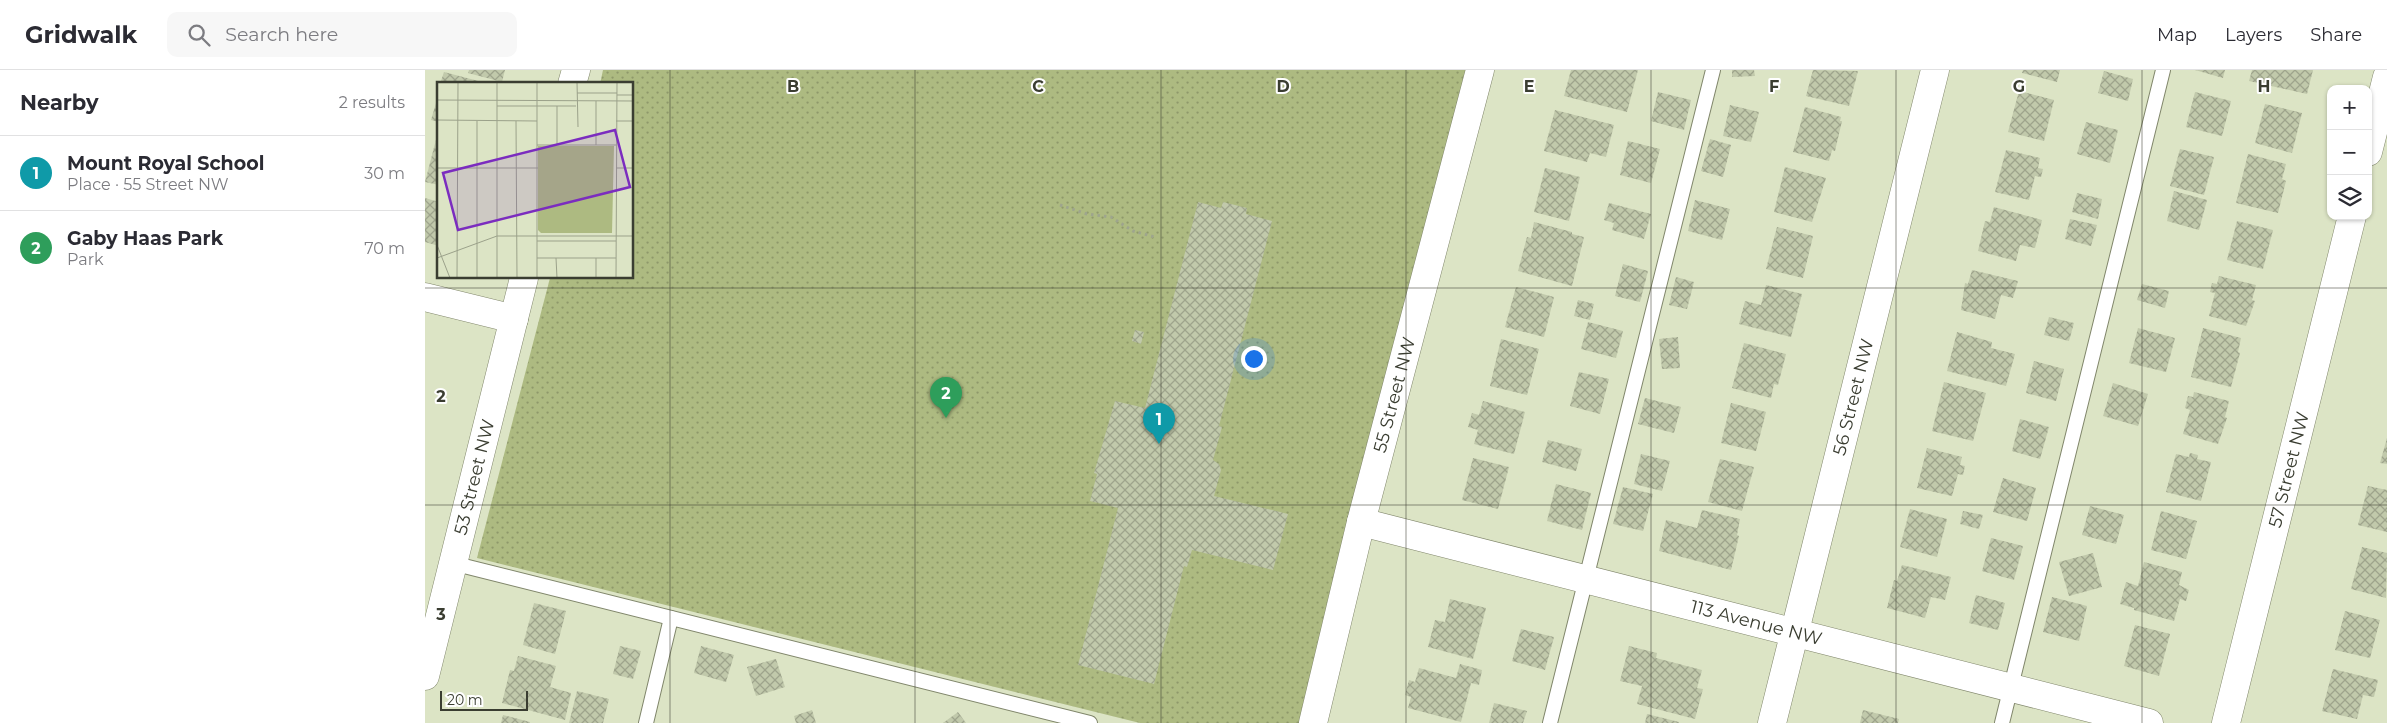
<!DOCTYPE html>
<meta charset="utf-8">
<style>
:root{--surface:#fff;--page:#f7f7f7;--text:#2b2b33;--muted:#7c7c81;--line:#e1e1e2;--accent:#5172e6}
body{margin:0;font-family:Montserrat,sans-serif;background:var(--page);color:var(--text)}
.controls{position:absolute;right:15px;top:15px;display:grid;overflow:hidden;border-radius:10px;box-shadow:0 1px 4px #0004}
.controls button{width:45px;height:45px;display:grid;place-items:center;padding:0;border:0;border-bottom:1px solid var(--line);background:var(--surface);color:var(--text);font:25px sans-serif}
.scale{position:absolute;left:15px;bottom:12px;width:88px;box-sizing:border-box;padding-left:5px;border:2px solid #3a3d31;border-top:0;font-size:14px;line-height:18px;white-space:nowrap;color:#3a3d31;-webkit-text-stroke:4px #fff;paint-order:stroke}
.you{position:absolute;left:828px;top:288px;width:18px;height:18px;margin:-12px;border:4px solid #fff;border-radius:50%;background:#1a73e8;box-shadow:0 0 0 8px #1a73e833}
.badge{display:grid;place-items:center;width:32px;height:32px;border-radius:50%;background:var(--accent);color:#fff;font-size:16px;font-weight:700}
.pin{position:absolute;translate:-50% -41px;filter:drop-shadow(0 1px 2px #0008)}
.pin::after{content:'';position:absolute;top:26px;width:18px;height:15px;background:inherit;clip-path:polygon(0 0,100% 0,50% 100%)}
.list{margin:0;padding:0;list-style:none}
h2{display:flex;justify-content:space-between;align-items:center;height:65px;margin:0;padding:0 20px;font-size:21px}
h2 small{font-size:16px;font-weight:400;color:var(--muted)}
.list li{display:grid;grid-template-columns:32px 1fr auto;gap:15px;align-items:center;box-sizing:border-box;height:75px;padding:0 20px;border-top:1px solid var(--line)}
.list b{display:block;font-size:19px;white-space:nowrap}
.list p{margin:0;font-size:16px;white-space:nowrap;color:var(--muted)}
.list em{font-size:16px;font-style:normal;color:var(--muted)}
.icon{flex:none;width:28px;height:28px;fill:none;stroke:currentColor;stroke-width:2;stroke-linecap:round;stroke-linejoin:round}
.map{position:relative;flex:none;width:1962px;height:653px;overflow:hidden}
header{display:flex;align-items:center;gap:30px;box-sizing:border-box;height:70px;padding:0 25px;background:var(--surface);border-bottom:1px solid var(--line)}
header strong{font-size:24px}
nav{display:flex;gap:28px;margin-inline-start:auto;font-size:18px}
.search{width:350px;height:45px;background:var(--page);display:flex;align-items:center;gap:12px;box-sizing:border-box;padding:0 18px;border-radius:10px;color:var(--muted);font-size:19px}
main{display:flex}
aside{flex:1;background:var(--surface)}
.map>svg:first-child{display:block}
</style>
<header>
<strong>Gridwalk</strong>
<div class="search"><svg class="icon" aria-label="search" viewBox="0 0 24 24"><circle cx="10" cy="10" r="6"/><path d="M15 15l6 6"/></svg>Search here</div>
<nav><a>Map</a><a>Layers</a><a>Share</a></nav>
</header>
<main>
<aside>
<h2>Nearby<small>2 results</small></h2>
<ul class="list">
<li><span class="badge" style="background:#0f9aa8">1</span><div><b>Mount Royal School</b><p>Place · 55 Street NW</p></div><em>30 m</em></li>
<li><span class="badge" style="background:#2e9e5b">2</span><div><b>Gaby Haas Park</b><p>Park</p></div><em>70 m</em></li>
</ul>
</aside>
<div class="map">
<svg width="1962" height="653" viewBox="0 0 1962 653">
<defs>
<pattern id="park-dots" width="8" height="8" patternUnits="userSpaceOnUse" patternTransform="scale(1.25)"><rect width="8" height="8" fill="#adba81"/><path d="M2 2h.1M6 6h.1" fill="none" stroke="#8e986a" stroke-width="1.8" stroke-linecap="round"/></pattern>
<pattern id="building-cross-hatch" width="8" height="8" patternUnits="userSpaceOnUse" patternTransform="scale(1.25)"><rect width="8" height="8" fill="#c1c9ab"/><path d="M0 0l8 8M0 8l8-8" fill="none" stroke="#9ea48c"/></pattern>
</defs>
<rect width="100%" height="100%" fill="#dce4c5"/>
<!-- park -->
<polygon fill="url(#park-dots)" points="178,0 1041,0 876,653 715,653 52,488 125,208 208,208 208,14 175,14"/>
<!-- building -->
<g fill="url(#building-cross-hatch)">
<polygon points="44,0 80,0 77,12 43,3"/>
<polygon points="1146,0 1213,0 1202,42 1139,26"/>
<polygon points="1307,0 1329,0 1330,6 1307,7"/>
<polygon points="1388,0 1433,1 1424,36 1381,26"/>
<polygon points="1598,0 1635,0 1632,12 1597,3"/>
<polygon points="1770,0 1800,0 1798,8"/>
<polygon points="1827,0 1888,0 1882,24 1824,11"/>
<polygon points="1679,1 1708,9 1703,31 1673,23"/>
<polygon points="19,2 61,13 61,14 15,14"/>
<polygon points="1594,21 1629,30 1619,71 1583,62"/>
<polygon points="1233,22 1266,30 1259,60 1226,51"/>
<polygon points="1770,22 1806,31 1797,66 1761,57"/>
<polygon points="14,23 14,52 6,50"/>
<polygon points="1840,34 1877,43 1867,83 1830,73"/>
<polygon points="1305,35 1334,42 1326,72 1298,66"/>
<polygon points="1380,37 1416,47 1415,51 1417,51 1410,81 1407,80 1404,91 1368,82"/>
<polygon points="1130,40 1189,55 1181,87 1165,83 1162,92 1119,81"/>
<polygon points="1661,52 1693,60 1685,93 1652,84"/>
<polygon points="13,62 14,62 14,115 0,112"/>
<polygon points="1285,69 1306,75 1298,107 1276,101"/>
<polygon points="1203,71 1235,79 1226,113 1195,105"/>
<polygon points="1755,79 1789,87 1779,125 1745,116"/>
<polygon points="1581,80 1615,88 1613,98 1618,99 1616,107 1610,106 1604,130 1570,122"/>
<polygon points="1823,84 1861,94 1857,109 1861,111 1853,143 1811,133"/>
<polygon points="1360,97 1401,108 1387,152 1349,142"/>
<polygon points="1120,98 1155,107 1144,151 1109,142"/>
<polygon points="1749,121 1782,130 1774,160 1742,151"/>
<polygon points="1652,123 1677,129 1673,149 1647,142"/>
<polygon points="0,128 14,132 14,176 0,172"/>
<polygon points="1270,130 1305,139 1297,170 1263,161"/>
<polygon points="773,132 796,138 798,132 822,138 821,144 847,151 794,356 797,357 788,390 794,394 796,400 789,426 863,444 848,500 767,480 762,497 759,496 729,614 653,595 693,438 665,431 672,404 669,403 690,331 720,338"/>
<polygon points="1184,133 1226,144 1219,169 1187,160 1189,153 1179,150"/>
<polygon points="1569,137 1617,150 1610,178 1595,175 1591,191 1553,181 1560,151 1565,152"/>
<polygon points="1645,149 1672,155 1666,176 1640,169"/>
<polygon points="1812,151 1848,160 1838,199 1802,190"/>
<polygon points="1109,152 1147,162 1147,164 1159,167 1147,216 1093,201 1102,167 1106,168"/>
<polygon points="1352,157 1388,166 1378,208 1341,199"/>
<polygon points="1198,194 1223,201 1215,232 1190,226"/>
<polygon points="1547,200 1593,211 1588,228 1576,225 1570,249 1536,240 1540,213 1543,214"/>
<polygon points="1794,206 1831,215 1827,230 1830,231 1821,256 1784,246 1790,223 1785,222 1787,213 1792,214"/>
<polygon points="1251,207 1269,212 1262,239 1244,235"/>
<polygon points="1717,214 1744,221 1740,238 1712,230"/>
<polygon points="1341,215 1377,224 1366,267 1314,254 1320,231 1336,235"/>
<polygon points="1091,217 1129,227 1119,267 1080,257"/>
<polygon points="1153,230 1169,234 1165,250 1149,246"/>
<polygon points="1624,247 1649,253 1644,271 1619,265"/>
<polygon points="1163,252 1198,261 1191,288 1156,279"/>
<polygon points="1713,258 1750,268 1741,302 1704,293"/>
<polygon points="1778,258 1816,268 1813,282 1815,283 1806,317 1766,307"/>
<polygon points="710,260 719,262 716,274 707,271"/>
<polygon points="1532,262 1567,272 1566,278 1590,284 1581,316 1522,301"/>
<polygon points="1253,267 1255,298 1237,299 1234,269"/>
<polygon points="1076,269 1114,279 1102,325 1065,316"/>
<polygon points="1319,273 1361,284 1353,315 1349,314 1346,328 1307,318"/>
<polygon points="1609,291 1639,299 1631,331 1601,323"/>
<polygon points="1154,302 1184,309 1175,344 1145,336"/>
<polygon points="1519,312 1561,323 1548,371 1507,361"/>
<polygon points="1688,313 1723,324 1713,356 1678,346"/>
<polygon points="1769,322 1804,331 1800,347 1802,348 1793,374 1758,364 1765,340 1760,338 1763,326 1768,327"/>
<polygon points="1220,328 1256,337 1249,363 1213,354"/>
<polygon points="1058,331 1100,342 1089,384 1049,374 1053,360 1043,357 1047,343 1054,345"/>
<polygon points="1306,333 1341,342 1331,381 1296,373"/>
<polygon points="1595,349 1624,357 1615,389 1587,381"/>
<polygon points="1962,368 1962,394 1955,393"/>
<polygon points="1123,370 1157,379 1151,401 1117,392"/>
<polygon points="1502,378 1537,387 1535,395 1540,396 1538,405 1533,404 1527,426 1492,418"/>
<polygon points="1765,383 1773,385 1772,389 1786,392 1776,431 1741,422 1751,384 1764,387"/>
<polygon points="1216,384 1245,391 1237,421 1209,414"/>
<polygon points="1048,388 1084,397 1073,439 1037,430"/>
<polygon points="1295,389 1329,397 1317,441 1283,432"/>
<polygon points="1578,408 1611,418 1602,451 1568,442"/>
<polygon points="1131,414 1166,423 1157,460 1122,451"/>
<polygon points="1943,416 1962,420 1962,462 1933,455"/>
<polygon points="1198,417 1228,424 1218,461 1188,454"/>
<polygon points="1665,436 1699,445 1691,474 1657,465"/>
<polygon points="1485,439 1522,449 1512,487 1475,477"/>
<polygon points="1277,440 1315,449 1312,465 1314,466 1306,500 1234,481 1241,450 1272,458"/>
<polygon points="1538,441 1558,445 1554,459 1535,454"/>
<polygon points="1736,441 1772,451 1761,489 1726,480"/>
<polygon points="1566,468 1598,476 1589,510 1557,501"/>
<polygon points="1937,477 1962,483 1961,528 1926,519"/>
<polygon points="1668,483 1677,517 1644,526 1634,492"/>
<polygon points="1719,492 1757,502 1754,515 1764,520 1761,531 1755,529 1749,551 1709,540 1709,538 1695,534 1701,512 1713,516"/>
<polygon points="1477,495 1526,507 1520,530 1506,527 1500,548 1462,538 1469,510 1472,511"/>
<polygon points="1551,525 1580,533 1573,560 1544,553"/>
<polygon points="1627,527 1662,536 1654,571 1618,562"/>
<polygon points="1025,529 1061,538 1048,589 1003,577 1010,550 1020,552"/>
<polygon points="109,533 141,541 130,584 98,575"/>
<polygon points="1920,541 1955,550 1945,588 1910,580"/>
<polygon points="1710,555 1745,564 1734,606 1699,596"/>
<polygon points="1096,559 1129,567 1120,600 1087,591"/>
<polygon points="195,576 216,581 208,609 188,604"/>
<polygon points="276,576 309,585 301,612 269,603"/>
<polygon points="1204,576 1232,583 1231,588 1277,600 1272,618 1278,619 1270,649 1212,634 1217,616 1195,611"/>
<polygon points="93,586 131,596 125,617 146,623 140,650 77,633 85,600 89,601"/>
<polygon points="351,589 360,617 331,626 322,597"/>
<polygon points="1035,594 1057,600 1054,615 1046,613 1036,652 983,638 986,627 980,625 984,610 990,612 994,598 1031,608"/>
<polygon points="1908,599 1953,610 1949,627 1938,625 1932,649 1897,641"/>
<polygon points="152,621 184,629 178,653 144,653"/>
<polygon points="1069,633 1102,641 1098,653 1064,653"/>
<polygon points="387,640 391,653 371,653 369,646"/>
<polygon points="1438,640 1474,649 1473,653 1435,653"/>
<polygon points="533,642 541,653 518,653"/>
<polygon points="1222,644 1254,652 1254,653 1220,653"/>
<polygon points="78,645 105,652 105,653 76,653"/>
</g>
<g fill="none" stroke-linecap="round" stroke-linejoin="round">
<defs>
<g id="service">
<polyline points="27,493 665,653"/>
<polyline points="221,653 246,548"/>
<polyline points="1125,653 1288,0"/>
<polyline points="1577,653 1738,0"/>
</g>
<g id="minor">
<polyline points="1943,82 1962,7"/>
<polyline points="0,227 89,249"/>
<path id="s1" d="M936,452L1724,653"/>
<path id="s2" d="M888,653L936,452L1055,0"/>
<path id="s3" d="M1347,653L1510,0"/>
<path id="s4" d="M1801,653L1927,146"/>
</g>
<g id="tertiary">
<polyline points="147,14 151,0"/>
<path id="s5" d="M0,606L99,208"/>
</g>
</defs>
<!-- service casing -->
<use href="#service" stroke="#80866b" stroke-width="16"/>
<!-- minor casing -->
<use href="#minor" stroke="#80866b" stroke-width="29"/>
<!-- tertiary casing -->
<use href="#tertiary" stroke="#80866b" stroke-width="29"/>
<!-- path -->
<polyline stroke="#9ea58d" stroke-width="3" stroke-dasharray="2.5 4" stroke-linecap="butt" points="635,135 662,144 686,147 708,161 730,167"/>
<!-- service -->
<use href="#service" stroke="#fff" stroke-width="14"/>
<!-- minor -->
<use href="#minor" stroke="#fff" stroke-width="28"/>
<!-- tertiary -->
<use href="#tertiary" stroke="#fff" stroke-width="28"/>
</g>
<!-- grid -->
<path fill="none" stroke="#3a3d31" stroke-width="1" stroke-opacity="0.55" d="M245,0V653M490,0V653M736,0V653M981,0V653M1226,0V653M1471,0V653M1717,0V653M0,218H1962M0,435H1962"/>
<g text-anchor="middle" stroke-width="4" stroke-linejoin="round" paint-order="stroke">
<!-- street labels -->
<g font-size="18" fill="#3a3d31" stroke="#fff">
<text dy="6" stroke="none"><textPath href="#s2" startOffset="338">55 Street NW</textPath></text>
<text dy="6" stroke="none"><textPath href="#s3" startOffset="336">56 Street NW</textPath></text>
<text dy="6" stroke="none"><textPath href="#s4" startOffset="261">57 Street NW</textPath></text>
<text dy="6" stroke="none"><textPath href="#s5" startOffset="205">53 Street NW</textPath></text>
<text dy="6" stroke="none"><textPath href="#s1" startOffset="408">113 Avenue NW</textPath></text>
</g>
</g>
<!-- overview -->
<g transform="translate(12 12)">
<rect width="196" height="196" fill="#dce4c5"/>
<path d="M101,64H177L175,151H104L101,148Z" fill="#adba81"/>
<path fill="none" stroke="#9ba18a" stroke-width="1" d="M100,0V196M140,0L141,45M140,11H180M180,13H197M0,18L197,19M159,19V63M60,24H139M0,38L100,39M40,39V196M79,39L80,196M179,39H197M100,63H179M120,63V24M0,86H101M179,86H197M0,132V38M100,159H179M0,163L13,196M0,176L60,154H197M100,176H119M159,176H179M20,196L21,0M60,196V0M120,196L119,176H159V196M179,196L180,0"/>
<path fill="#7b2cbf" fill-opacity="0.15" stroke="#7b2cbf" stroke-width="2.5" d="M178,48L193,105L21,148L6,91Z"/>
<rect width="196" height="196" fill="none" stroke="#3a3d31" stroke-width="2.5"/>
</g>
<g font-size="16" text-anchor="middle" font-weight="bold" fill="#3a3d31" stroke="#fff" stroke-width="4" stroke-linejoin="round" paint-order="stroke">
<text x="368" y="22">B</text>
<text x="613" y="22">C</text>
<text x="858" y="22">D</text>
<text x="1104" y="22">E</text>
<text x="1349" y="22">F</text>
<text x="1594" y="22">G</text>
<text x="1839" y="22">H</text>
<text x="16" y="332">2</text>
<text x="16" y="550">3</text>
</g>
</svg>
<div class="controls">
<button>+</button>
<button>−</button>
<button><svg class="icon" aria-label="layers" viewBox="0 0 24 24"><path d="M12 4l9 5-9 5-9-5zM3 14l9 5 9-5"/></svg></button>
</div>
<div class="scale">20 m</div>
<div class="you"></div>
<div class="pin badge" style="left:734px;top:374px;background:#0f9aa8">1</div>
<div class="pin badge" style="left:521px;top:348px;background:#2e9e5b">2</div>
</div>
</main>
